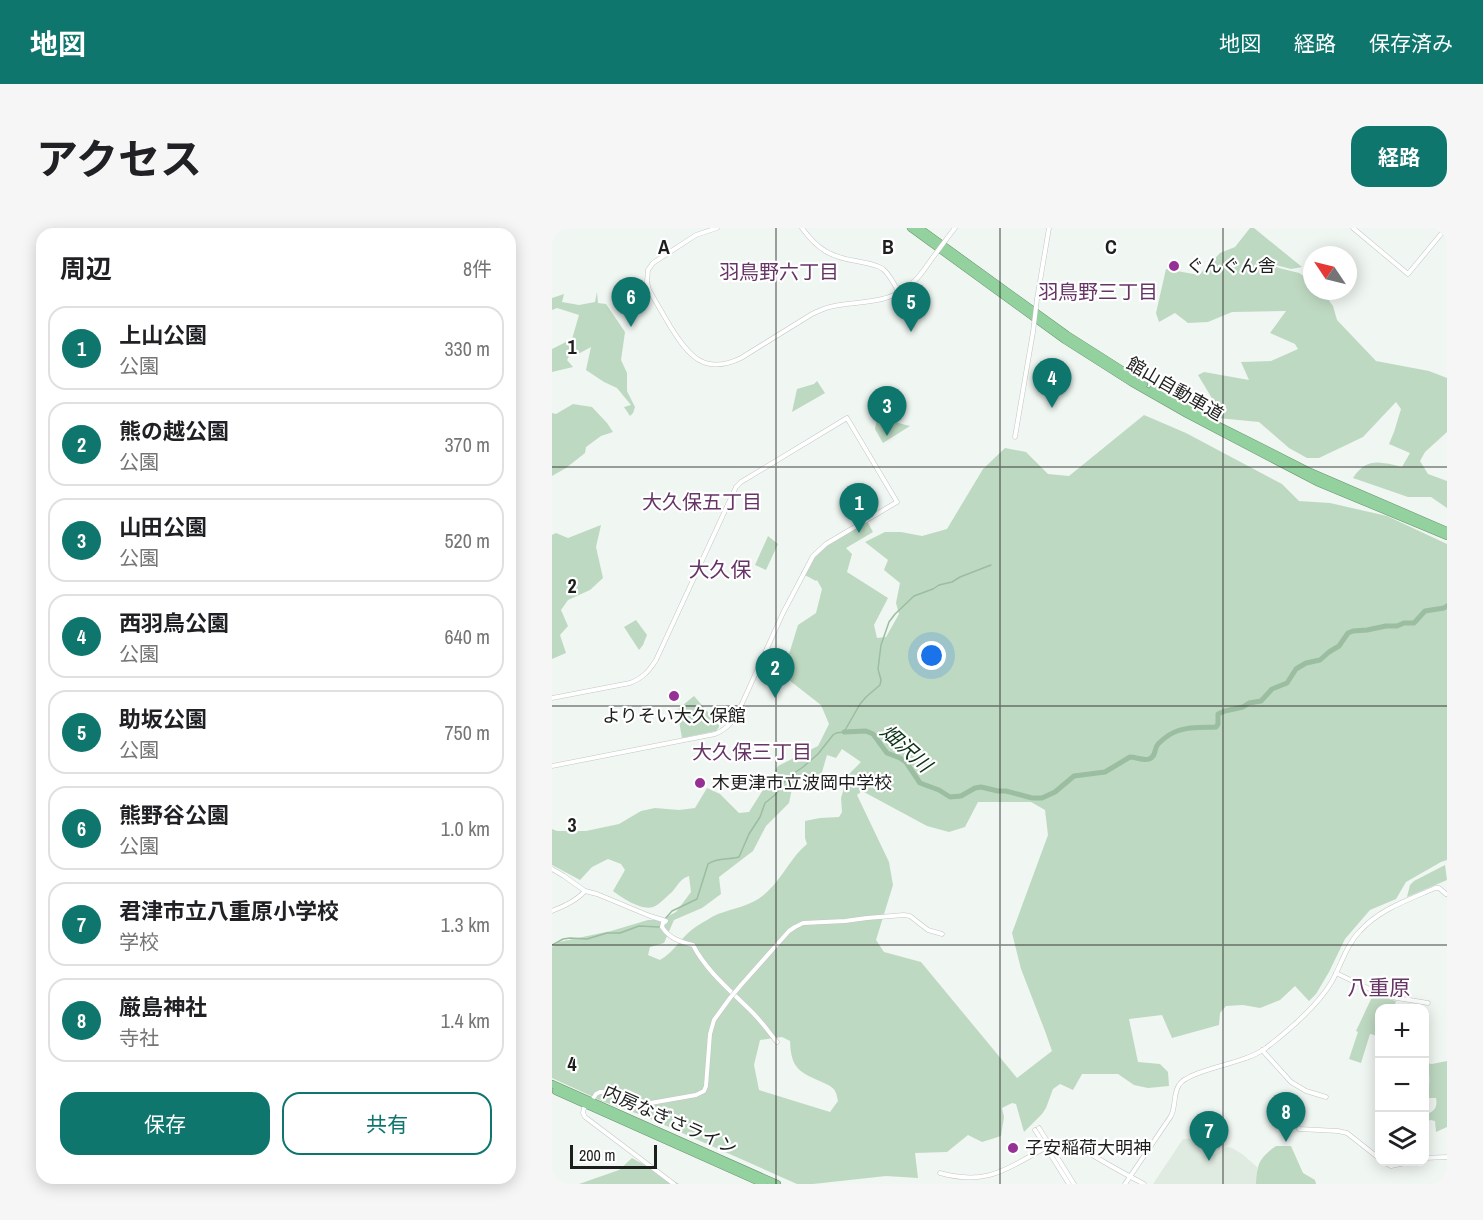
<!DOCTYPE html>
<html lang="ja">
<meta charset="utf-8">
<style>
:root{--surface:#fff;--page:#f6f6f6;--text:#202124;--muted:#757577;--line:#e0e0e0;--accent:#0f766e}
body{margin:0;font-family:"Archivo Narrow","Noto Sans JP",sans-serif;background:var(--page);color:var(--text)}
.controls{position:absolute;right:18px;bottom:18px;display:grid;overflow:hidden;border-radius:12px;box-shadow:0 3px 15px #0003}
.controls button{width:54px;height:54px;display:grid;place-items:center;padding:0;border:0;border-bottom:2px solid var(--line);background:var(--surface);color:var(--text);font:30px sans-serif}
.compass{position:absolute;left:751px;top:18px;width:54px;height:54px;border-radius:50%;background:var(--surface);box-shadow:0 3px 15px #0003;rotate:305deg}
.scale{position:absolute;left:18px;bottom:15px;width:87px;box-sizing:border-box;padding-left:6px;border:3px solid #1d1f1d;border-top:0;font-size:16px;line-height:21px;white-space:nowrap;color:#1d1f1d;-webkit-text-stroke:4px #fff;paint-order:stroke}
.you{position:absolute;left:380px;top:428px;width:21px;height:21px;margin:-15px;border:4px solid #fff;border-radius:50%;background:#1a73e8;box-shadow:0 0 0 9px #1a73e833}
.badge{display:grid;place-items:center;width:39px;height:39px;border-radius:50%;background:var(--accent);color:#fff;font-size:20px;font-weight:700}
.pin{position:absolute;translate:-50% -50px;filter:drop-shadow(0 2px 3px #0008)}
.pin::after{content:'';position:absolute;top:32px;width:21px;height:18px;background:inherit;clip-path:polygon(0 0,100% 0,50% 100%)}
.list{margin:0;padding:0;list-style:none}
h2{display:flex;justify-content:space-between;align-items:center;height:78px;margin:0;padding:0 24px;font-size:26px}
h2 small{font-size:20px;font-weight:400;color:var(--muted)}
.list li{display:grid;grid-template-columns:39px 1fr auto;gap:18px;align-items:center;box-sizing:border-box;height:84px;margin:0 12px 12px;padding:0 12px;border:2px solid var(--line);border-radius:18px}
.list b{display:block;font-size:22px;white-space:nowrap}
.list p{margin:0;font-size:20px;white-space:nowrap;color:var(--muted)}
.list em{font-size:20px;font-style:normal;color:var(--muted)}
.actions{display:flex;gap:12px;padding:18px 24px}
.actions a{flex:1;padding:14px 0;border:2px solid var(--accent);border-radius:18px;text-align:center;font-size:21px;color:var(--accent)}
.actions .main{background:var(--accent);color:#fff}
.icon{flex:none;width:33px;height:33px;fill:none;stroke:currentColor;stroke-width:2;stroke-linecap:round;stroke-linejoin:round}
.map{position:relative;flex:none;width:895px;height:956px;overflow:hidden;border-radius:18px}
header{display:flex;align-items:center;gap:36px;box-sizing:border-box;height:84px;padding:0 30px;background:var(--accent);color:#fff}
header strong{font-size:28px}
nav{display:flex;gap:33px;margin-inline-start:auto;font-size:21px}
.intro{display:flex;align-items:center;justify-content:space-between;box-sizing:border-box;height:144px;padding:0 36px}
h1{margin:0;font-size:42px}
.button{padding:15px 27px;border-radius:18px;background:var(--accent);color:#fff;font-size:21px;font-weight:700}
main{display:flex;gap:36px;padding:0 36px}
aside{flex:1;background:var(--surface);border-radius:18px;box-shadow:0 3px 15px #0003}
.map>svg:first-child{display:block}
</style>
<header>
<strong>地図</strong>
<nav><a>地図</a><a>経路</a><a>保存済み</a></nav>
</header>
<div class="intro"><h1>アクセス</h1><a class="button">経路</a></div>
<main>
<aside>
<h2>周辺<small>8件</small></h2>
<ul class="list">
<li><span class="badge">1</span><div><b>上山公園</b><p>公園</p></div><em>330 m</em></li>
<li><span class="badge">2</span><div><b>熊の越公園</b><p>公園</p></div><em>370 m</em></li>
<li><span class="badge">3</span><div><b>山田公園</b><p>公園</p></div><em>520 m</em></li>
<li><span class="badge">4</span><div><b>西羽鳥公園</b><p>公園</p></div><em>640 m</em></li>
<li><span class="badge">5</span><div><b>助坂公園</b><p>公園</p></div><em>750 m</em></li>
<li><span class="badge">6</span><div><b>熊野谷公園</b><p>公園</p></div><em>1.0 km</em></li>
<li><span class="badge">7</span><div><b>君津市立八重原小学校</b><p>学校</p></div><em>1.3 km</em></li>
<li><span class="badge">8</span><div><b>厳島神社</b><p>寺社</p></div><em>1.4 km</em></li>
</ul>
<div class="actions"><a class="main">保存</a><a>共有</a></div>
</aside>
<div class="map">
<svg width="895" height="956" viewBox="0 0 895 956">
<rect width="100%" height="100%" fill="#f0f6f1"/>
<!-- built -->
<polygon fill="#dfebe1" points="653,910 655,911 656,924 663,926 675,919 680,920 690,926 705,939 704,956 601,956 631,911"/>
<!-- green -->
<g fill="#bed9c2" fill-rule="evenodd">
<path d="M698,0H702L750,39L739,41L716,35L727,40L747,45L760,53V63H770L781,78L785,92L824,133L877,143L895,150V204L873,224L868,233L876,246L895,253V280L879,269H856L801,250C815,229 828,234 850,239L858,225L837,216L842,204L849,181L844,174L811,209L767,230H755L737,220L707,194L666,190L664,177L646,147L652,144L697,152L689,134L719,133L746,121L743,116L718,105L734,83L680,84L656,94L636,95L623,85L607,94L604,85L614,41L647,47L668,25L683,19Z"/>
<polygon points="45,64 46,75 54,76 73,104 69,132 75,145 75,163 83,179 81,185 78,188 72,179 79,177 65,160 52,154 34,142 39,119 28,125 20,123 15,132 21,139 0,144 0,121 20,111 27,87 5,80 0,82 0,70 12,66 10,74 27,77 43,74"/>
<polygon points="265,153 273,165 240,184 245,161 262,156"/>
<polygon points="21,176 40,179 55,195 61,204 49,208 34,219 33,225 14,240 0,248 0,185 4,186"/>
<path d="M592,187L634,205L730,256L747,273L778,275L835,288L895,316V632L889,634L854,654L844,671L818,682L793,711L777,744L764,766L757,773L743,758L728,772L708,780L691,777L674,778L668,785L667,797L620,810L610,787L577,791L586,834L608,836L616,844L617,858L596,860L582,857L566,846H530L521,862L508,856L501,861L494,880L490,886L472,904L464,876L460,875L450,880L452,889L449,908L430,914L416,907L395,924L363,925L366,950L334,948L261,956H245L92,888L52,874L0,850V719L7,714L59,703L96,692H109L124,684L139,664L137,648C128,651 126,657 120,664C115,668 107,677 101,679C90,683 70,670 61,663L73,642L69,636L56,631L40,639L28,652L0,637V601L5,603H34L67,596L89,583L103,580L127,582L143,580L155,560L168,566L187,585L197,584L226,538L266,518L277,496L269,477L233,449L230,441L238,423L246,397L264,385L270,361L265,352L264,353L249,345L262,325L315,293L321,304L294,320L300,326L295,344L336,370L322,397L325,410L334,409L347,386L344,375L348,355L332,342L336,332L313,314L333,304H349L370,308L395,301L431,241L453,220L474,224L496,246L517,248ZM290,521L309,534L296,547L289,570L290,584L287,589L268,590L253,593V610L255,616C239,629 231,649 216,663C201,678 184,679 166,686C159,689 152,694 145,698C130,707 123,724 108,732L96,727L98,719L112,715L122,692L150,680L169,666L167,649L201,623L214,598L237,575L241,556L245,550L261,554L270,544L275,527L284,530ZM310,563L375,598L397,604L413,599L426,574H479L493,582L496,607L460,705L469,741L493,803L500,823L465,850L369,734L332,724L324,712L341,657L337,634L305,567ZM230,809L238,813C239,842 248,844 272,855C276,857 281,859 283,863C285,866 285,870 286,873L278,884L207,862L202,837L208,812Z"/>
<polygon points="327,190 358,198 331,215 323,201 325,191"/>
<polygon points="49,297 44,319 51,350 38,362 16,372 9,382 16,398 8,407 14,425 0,431 0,307 4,305 16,310"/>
<polygon points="216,308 226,316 214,342 203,337"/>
<polygon points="84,392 95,407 91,417 87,422 72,399"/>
<polygon points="142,468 167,497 167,499 164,503 130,510 125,482"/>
<polygon points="893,637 895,652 855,669 858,657 862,653"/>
<polygon points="821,767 823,767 844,773 842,780 828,780 827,808 818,806 809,835 797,831 806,804 804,803"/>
<path d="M895,833V899L884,904L883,893L879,892L873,894V886C882,885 886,879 884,870H873V858H875L877,857C878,851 877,843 874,837V835L880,836Z"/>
<path d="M724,918H739L751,945L763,952L764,956H704C705,936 707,930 724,918Z"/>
<polygon points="80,930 127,956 27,956 67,942"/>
</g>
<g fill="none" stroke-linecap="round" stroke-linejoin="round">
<!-- stream -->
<g stroke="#9bbda0" stroke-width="1.5">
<path d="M113,691L120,683L145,671L156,636C165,629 177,632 187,629L197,606L208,589L213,575L223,567L235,550L251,539L266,526L281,507L284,505L292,504L308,476L314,469L328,457L329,452L326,441L329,417L337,394L343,386L362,368L381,361L387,357L400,354L408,349L439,337"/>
<polyline points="0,717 11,711 18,710 35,711 55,705 68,705 87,698 107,699 109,698"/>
</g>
<!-- river -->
<path stroke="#9bbda0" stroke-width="5" d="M292,504L314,503L321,506L335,525L348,530L354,534L368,555L387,562L398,569L409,568L423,560L429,559L446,563H454L480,570H490L503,564L522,548L553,544L578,529C584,529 591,533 597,531C604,529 602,521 606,516C609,513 614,509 617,507C631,498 648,500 664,499L666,496V486L673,483L691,479L697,475L709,473L720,461L735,455L744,441L754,435L768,432L777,424L787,418L796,405L801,403L815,402L834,398H845L852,395H862L873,383L892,380L895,378"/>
<defs>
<g id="minor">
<path d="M165,0L144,7L101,35L96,42L95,54L97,62C104,74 111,86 118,98C136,127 152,148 189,130L260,86C267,83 274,79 282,78C307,73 333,76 354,60C365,53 371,43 379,32"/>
<path d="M250,0C266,22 279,29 304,33C313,35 324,36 331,41C338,47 343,57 347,65"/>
<polyline points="801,0 856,46 894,0"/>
<polyline points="396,9 403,0"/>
<polyline points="485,71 497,0"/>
<polyline points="463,209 481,104"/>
<path d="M0,470L78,455C91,450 97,443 104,432L184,259L189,254L295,190L345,274L274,316L261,328L231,385L188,480C181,493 177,500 163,506L0,538"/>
<path d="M0,641L12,648L33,663L45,666L98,688L114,693L111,695L110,699C117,710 128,714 141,717C155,744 179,763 200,784C209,793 217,804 225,814"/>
<path d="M0,683C12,678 24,673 33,663"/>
<polyline points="784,745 828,766 845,770 876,775"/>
<polyline points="189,757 237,703 243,699 251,695 293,693 315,690 352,687 358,688 376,702 390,706"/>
<polyline points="710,822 739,854 754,863 774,869"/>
<polyline points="487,900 522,956"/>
<polyline points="747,901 786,903 795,905 828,931"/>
<polyline points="483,902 517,956"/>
<polyline points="872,930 895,929"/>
<polyline points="831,934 839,938 858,934"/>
<path d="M388,945C428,956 448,946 482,926C492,920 502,915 513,916C525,917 536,925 547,931C562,940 577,948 592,956"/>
<polyline points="122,956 33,889 31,885 32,880 39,874 44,866 48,864 53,864 82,874 93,876 144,867 152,863 154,858 158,806 162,792 178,770"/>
<path d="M573,956L619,888C624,878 621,866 627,857C633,845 680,836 694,830C701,828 708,824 714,820C736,803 765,778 779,755C789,738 794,717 808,703C828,681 856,672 883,660H887L894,666"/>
</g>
<g id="highway">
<polyline points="359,0 513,112 579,154 635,186 765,254 895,308"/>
<polyline points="367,0 515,107 592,156"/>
<polyline points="601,161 665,197 758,244 895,303"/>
<polyline points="0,856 225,956"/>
<polyline points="4,863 212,956"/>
</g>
</defs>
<!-- minor casing -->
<use href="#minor" stroke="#c2c7c3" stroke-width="5"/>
<!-- highway casing -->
<use href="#highway" stroke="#6a9371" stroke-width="8"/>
<!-- minor -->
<use href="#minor" stroke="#fff" stroke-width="4"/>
<!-- highway -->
<use href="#highway" stroke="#93d19e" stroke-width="7"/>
<defs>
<g id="minor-bridge">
<polyline points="379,32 396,9"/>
<polyline points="481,104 485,71"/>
<polyline points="178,770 189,757"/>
</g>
</defs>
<!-- minor-bridge casing -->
<use href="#minor-bridge" stroke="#c2c7c3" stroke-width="5" stroke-linecap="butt"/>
<!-- minor-bridge -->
<use href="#minor-bridge" stroke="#fff" stroke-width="4"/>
</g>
<!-- grid -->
<path fill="none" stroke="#1d1f1d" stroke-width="1.5" stroke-opacity="0.55" d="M224,0V956M448,0V956M671,0V956M0,239H895M0,478H895M0,717H895"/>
<!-- markers -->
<g fill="#963095" stroke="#fff" stroke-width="2">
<circle cx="622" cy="38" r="6"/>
<circle cx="122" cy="468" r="6"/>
<circle cx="148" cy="555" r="6"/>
<circle cx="461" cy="920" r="6"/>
</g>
<g text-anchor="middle" stroke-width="4.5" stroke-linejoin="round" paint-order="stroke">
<!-- poi labels -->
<g font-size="18" fill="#1d1f1d" stroke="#fff" text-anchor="start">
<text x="634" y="44">ぐんぐん舎</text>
<text x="122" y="494" text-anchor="middle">よりそい大久保館</text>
<text x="160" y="561">木更津市立波岡中学校</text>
<text x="473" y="926">子安稲荷大明神</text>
</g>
<!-- street labels -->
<g font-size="18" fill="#1d1f1d" stroke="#fff">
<text transform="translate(623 161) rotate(30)" y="6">館山自動車道</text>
<text transform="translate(118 892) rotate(24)" y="6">内房なぎさライン</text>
</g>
<!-- neighbourhood labels -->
<g font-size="20" fill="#663465" stroke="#fff">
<text x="227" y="51">羽鳥野六丁目</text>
<text x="546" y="71">羽鳥野三丁目</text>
<text x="150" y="281">大久保五丁目</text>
<text x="200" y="531">大久保三丁目</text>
</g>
<!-- water labels -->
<g font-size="20" font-style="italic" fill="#0a3216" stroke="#fff">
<text transform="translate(354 520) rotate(42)" y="7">畑沢川</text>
</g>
<!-- quarter labels -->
<g font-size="21" fill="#663465" stroke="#fff">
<text x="168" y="349">大久保</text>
<text x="827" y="767">八重原</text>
</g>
</g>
<g font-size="20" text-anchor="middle" font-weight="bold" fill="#1d1f1d" stroke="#fff" stroke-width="4.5" stroke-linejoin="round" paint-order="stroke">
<text x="112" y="26">A</text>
<text x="336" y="26">B</text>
<text x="559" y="26">C</text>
<text x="20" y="126">1</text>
<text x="20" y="365">2</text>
<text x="20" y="604">3</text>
<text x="20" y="843">4</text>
</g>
</svg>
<div class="controls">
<button>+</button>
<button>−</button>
<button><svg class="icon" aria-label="layers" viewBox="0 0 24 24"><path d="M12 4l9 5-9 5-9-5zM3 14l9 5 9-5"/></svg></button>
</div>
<svg class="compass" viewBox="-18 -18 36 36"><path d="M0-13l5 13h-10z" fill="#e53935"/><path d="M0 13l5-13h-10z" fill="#757577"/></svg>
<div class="scale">200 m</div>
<div class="you"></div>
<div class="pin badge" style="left:307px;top:305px">1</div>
<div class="pin badge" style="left:223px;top:470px">2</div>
<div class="pin badge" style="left:335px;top:208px">3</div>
<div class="pin badge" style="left:500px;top:180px">4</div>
<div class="pin badge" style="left:359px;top:104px">5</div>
<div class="pin badge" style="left:79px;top:99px">6</div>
<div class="pin badge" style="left:657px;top:933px">7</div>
<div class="pin badge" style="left:734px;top:914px">8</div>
</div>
</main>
